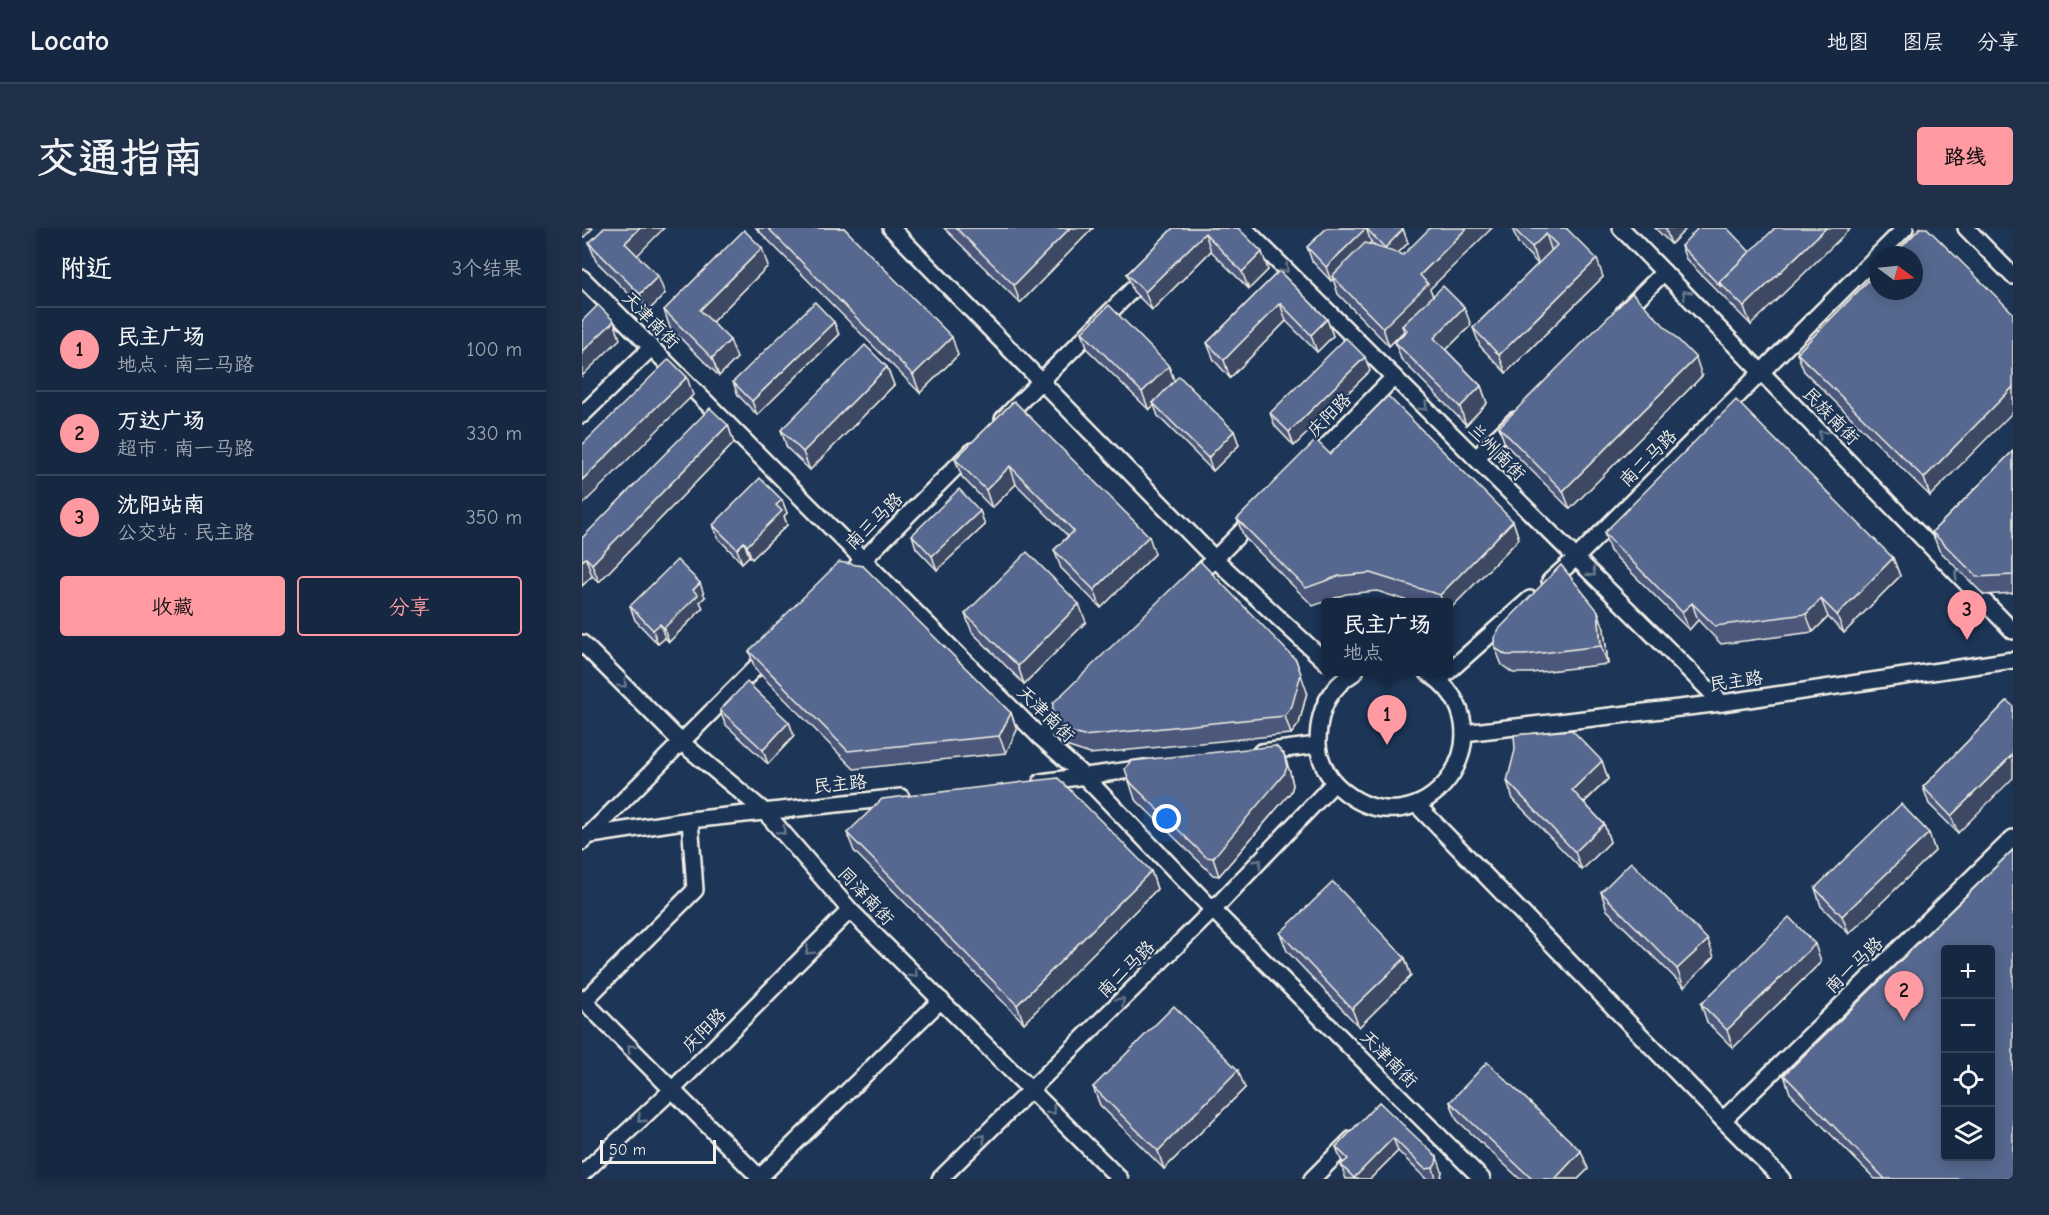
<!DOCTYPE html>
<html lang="zh">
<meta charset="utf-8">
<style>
:root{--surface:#162841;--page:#1f3048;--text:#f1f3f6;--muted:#9ea6b1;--line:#35445a;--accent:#ff9aa2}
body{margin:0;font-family:"Comic Neue","LXGW WenKai TC",sans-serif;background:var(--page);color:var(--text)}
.controls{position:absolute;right:18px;bottom:18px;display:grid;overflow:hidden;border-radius:6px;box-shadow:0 3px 15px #0003}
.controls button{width:54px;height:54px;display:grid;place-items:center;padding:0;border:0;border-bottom:2px solid var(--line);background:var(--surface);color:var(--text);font:30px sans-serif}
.compass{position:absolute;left:1287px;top:18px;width:54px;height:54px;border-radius:50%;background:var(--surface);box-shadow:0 3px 15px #0003;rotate:106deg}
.scale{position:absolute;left:18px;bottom:15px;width:116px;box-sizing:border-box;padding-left:6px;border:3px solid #f4f1e8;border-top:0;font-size:16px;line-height:21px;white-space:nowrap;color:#f4f1e8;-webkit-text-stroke:4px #1d3557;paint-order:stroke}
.you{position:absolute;left:585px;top:591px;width:21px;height:21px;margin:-15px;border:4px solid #fff;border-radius:50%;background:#1a73e8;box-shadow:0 0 0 9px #1a73e833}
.badge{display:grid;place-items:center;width:39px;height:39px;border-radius:50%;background:var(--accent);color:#111;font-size:20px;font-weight:700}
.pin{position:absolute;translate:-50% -50px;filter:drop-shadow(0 2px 3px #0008)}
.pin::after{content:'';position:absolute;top:32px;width:21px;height:18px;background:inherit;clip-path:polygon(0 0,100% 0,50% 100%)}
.popup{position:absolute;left:739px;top:370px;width:132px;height:78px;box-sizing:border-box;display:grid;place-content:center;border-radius:6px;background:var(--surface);filter:drop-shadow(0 2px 4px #0005);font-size:20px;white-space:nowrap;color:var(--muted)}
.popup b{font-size:22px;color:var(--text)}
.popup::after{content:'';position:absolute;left:50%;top:100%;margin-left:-12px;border:12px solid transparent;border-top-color:var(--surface)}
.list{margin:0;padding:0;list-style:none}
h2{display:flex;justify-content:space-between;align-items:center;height:78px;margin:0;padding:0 24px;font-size:26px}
h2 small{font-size:20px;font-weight:400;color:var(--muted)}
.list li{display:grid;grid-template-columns:39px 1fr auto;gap:18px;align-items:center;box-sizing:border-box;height:84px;padding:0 24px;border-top:2px solid var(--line)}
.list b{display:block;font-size:22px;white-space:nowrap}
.list p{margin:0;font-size:20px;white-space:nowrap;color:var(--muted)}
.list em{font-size:20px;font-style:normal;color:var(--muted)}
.actions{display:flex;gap:12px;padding:18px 24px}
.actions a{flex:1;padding:14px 0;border:2px solid var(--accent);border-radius:6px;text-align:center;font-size:21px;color:var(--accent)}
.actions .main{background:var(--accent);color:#111}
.icon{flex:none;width:33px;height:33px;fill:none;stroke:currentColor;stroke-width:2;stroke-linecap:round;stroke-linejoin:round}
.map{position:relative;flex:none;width:1431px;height:951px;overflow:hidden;border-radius:6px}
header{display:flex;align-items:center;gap:36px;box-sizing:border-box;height:84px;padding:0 30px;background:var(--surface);border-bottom:2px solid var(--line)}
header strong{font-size:28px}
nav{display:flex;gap:33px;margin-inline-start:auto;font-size:21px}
.intro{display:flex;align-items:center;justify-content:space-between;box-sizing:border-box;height:144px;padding:0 36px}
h1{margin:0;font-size:42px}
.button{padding:15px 27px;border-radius:6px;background:var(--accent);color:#111;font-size:21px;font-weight:700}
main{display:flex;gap:36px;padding:0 36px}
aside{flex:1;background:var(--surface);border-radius:6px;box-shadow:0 3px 15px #0003}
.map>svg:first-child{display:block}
</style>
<header>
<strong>Locato</strong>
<nav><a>地图</a><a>图层</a><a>分享</a></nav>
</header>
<div class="intro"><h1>交通指南</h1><a class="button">路线</a></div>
<main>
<aside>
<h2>附近<small>3个结果</small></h2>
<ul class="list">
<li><span class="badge">1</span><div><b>民主广场</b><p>地点 · 南二马路</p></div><em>100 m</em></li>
<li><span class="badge">2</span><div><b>万达广场</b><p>超市 · 南一马路</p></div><em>330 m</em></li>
<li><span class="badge">3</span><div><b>沈阳站南</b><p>公交站 · 民主路</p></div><em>350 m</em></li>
</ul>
<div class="actions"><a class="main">收藏</a><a>分享</a></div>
</aside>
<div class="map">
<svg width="1431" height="951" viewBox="0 0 1431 951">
<rect width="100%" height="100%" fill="#1d3557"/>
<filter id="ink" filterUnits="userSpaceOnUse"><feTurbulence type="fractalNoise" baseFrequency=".0167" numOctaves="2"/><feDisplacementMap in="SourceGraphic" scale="12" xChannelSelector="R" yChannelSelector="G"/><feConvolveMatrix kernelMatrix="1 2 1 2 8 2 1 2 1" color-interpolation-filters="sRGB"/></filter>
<g filter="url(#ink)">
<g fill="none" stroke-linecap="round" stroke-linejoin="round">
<defs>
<g id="minor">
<polyline points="309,0 633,331 744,434"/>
<polyline points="662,0 1140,475"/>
<polyline points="1039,0 1431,403"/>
<polyline points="1384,0 1431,48"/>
<polyline points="1296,27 1323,0"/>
<polyline points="0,50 458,509 503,549 631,682 900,951"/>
<polyline points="1042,84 1082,44"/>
<polyline points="0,187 69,120"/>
<polyline points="421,191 563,49"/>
<polyline points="894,230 933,192"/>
<polyline points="728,235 812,149"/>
<polyline points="275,338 390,223"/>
<polyline points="968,353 994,330 1296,27"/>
<polyline points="610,354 673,290"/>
<polyline points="0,415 99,514 183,584 268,682 538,951"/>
<path d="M773,444C747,460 737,481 736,511C735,528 745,549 758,560C840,632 936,503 845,444"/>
<polyline points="857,452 948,371"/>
<polyline points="882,505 1140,475 1431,432"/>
<polyline points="458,509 486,481"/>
<polyline points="679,524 735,517"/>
<polyline points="459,554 563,540"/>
<polyline points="835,577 1141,892 1200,951"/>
<polyline points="3,608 108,592 319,569"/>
<polyline points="0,614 186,427"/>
<polyline points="0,771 179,951"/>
<polyline points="2,773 113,662 108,592"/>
<polyline points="1141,892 1431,610"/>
<polyline points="0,946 90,862 268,682"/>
<polyline points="176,951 359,772"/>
<polyline points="358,951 631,682 752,555"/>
<polyline points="730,951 770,911"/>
</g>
</defs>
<!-- minor casing -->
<use href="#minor" stroke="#f4f1e8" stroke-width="20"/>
<!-- minor -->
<use href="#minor" stroke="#1d3557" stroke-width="15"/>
</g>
<!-- wall -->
<g fill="#4b597b" stroke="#f4f1e8" stroke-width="1.5" fill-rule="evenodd">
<polygon points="174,0 262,0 376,127 338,165"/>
<polygon points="362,0 511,0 438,75"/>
<polygon points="591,0 656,0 686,42 667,61 629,23 570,82 551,63 545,46"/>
<path d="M745,0L821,1L826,15L816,25L821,27L848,61L851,68L889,97L864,122L899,158L905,175L884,197L819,131L813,114L822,103L807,118L756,66L751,51L749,53L730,33L725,19ZM789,14L793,18L786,16Z"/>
<polygon points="930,0 984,0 1021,49 924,145 898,118 891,100 956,36 936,15"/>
<polygon points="1073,0 1105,0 1089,16"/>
<polygon points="1338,0 1348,268 1222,143 1215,125"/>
<polygon points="7,15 55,27 83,66 65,84 14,33"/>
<polygon points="1099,18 1168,24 1169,97 1104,31"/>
<polygon points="186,38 130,94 155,130 137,148 88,100 82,82"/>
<polygon points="697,43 745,91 751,108 735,124 704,93 648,150 632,132 625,115"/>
<polygon points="252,94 257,107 175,187 156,167 151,154"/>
<polygon points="500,104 587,138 592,153 652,203 657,217 631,243 576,188 572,177 567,182 506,122"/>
<polygon points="305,139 312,157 228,242 205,220 199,202"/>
<polygon points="788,143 712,218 693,198 688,185"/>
<polygon points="1120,148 988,281 923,216 917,199"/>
<polygon points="432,173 573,326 519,380 479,340 472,322 486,308 434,256 410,280 380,249 373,231"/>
<polygon points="146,197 152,215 17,354 10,348 0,358 0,310"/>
<polygon points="1431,223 1431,365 1402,367 1357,322 1350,304"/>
<polygon points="748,226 931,293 937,311 867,382 867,375 832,375 795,363 764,366 731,378 662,309 655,291"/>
<polygon points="200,272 205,285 202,288 205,297 170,331 167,328 160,335 136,310 131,297"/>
<polygon points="398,283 403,297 355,342 334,320 330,307"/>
<polygon points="1022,305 1311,330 1318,348 1262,405 1246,389 1231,404 1139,416 1116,392 1107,402 1028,323"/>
<polygon points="123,369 118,374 121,380 87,414 83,410 76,416 53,392 48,378"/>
<polygon points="383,386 504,394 442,456 390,404"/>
<polygon points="1022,401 1026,436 949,445 931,445 920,437 913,420"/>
<polygon points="167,423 429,485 435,502 424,525 272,541 173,441"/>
<polygon points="725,464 717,496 709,506 508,526 484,518 477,508 470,490"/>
<polygon points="1425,473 1376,605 1347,576 1341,559"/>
<polygon points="138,482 207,494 212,508 186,536 143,496"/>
<polygon points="1020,533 1026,551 1002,575 1022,596 1028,614 1000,642 931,571 925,553"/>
<polygon points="708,544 711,557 709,564 637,648 631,647 553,571 547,553"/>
<polygon points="265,605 569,643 575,661 442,795 272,623"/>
<polygon points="1347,605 1353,623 1267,706 1239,678 1233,660"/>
<polygon points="1019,664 1132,729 1102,759 1025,682"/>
<polygon points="698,705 823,730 829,748 777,799 705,723"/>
<polygon points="1239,734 1151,820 1125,794 1119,776"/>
<polygon points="1202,847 1431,951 1293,951 1208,865"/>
<polygon points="511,859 663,860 582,941 518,877"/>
<polygon points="797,874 860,943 859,949 858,951 844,951 816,923 788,951 764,951 759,937 762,935 759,932 754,919"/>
<polygon points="868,874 999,923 1006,941 996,951 938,951 875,892"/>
</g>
<!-- shaded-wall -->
<g fill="#3d4964" stroke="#f4f1e8" stroke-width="1.5">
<polygon points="0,0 11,0 0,11"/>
<polygon points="58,0 82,0 50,33 43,15"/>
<polygon points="488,0 511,0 438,75 432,57"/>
<polygon points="784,0 789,14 752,50 750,48 751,51 749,53 744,39"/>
<polygon points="885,0 910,0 848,61 853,73 820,98 822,103 807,118 801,100 838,47"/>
<polygon points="1086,0 1105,0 1089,16 1084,2"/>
<polygon points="1244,0 1269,0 1169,97 1162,79"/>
<polygon points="821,1 826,15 808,33 803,20"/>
<polygon points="623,5 629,23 570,82 563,64"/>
<polygon points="964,6 970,24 957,37 950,19"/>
<polygon points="180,20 186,38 124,100 118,82"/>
<polygon points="680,24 686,42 667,61 660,44"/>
<polygon points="1015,31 1021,49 924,145 917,127"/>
<polygon points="76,48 83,66 65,84 58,66"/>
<polygon points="698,75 704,93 648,150 642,132"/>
<polygon points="882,79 889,97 858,128 852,110"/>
<polygon points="745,91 751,108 735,124 729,107"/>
<polygon points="32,93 38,111 0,148 0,124"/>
<polygon points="252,94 257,107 175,187 170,173"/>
<polygon points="370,109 376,127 338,165 331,147"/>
<polygon points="148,112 155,130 137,148 130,130"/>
<polygon points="783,129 788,143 712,218 707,204"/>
<polygon points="1114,130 1120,148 988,281 981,263"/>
<polygon points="587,138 593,155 571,175 572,177 567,182 560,164"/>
<polygon points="305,139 312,157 228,242 221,224"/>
<polygon points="105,149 111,167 0,277 0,252"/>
<polygon points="899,158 905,175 884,197 878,179"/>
<polygon points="1431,159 1431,184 1348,268 1342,250"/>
<polygon points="146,197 152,215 17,354 10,336"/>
<polygon points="652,203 657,217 631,243 626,230"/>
<polygon points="428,238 434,256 410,280 404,262"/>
<polygon points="200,272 205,285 202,288 205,297 170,331 165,318 194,277"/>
<polygon points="398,283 403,297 355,342 350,328"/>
<polygon points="931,293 937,311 867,382 867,375 861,375 858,367"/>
<polygon points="567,308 573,326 519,380 512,362"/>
<polygon points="162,314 167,328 160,335 155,321"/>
<polygon points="4,330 10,348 0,358 0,333"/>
<polygon points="1311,330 1318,348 1262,405 1255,387"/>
<polygon points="118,355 123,369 118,374 121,380 87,414 82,400 111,362"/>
<polygon points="1239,371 1246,389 1231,404 1224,386"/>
<polygon points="1110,375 1116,392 1107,402 1100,384"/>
<polygon points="497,376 504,394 442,456 436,438"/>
<polygon points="1016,383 1022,401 1026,436 1019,418"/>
<polygon points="78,396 83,410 76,416 71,402"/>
<polygon points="714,432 725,464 717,496 709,506 703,488"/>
<polygon points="429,485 435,502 424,525 417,508"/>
<polygon points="207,494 212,508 186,536 181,522"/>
<polygon points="702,526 708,544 711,557 709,564 637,648 631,630"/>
<polygon points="1431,526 1431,550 1376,605 1369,588"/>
<polygon points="1020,533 1026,551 996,580 990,562"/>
<polygon points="1022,596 1028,614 1000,642 993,624"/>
<polygon points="1347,605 1353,623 1267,706 1260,688"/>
<polygon points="569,643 575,661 442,795 435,777"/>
<polygon points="1126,712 1132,729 1102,759 1095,741"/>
<polygon points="1233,716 1239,734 1151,820 1145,802"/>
<polygon points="823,730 829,748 777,799 770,781"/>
<polygon points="656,842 663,860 582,941 576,923"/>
<polygon points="811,910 816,923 788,951 772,951 772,950"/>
<polygon points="999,923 1006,941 996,951 973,951"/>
<polygon points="855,929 860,943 859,949 858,951 854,951 851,940"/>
</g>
<!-- building -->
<g fill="#57688f" stroke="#f4f1e8" stroke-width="1.5" fill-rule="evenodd">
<polygon points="22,0 58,0 43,15 76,48 58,66 7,15"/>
<polygon points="186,0 262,0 370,109 331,147"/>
<polygon points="374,0 488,0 432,57"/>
<polygon points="591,0 656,0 680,24 660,44 623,5 563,64 545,46"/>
<polygon points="745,0 820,0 821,1 803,20 784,0 744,39 725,19"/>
<polygon points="848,0 885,0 838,47 846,56 801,100 750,48 783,15 821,27"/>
<polygon points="931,0 984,0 1015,31 917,127 891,100 975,17 964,6 950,19"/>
<polygon points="1116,0 1145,0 1168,24 1137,54 1139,59 1099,18"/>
<polygon points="1193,0 1244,0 1162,79 1137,54"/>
<polygon points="1338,0 1345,0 1431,85 1431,159 1342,250 1215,125 1296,43 1296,63 1332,63 1332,27 1312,27"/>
<polygon points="162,2 180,20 118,82 148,112 130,130 82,82"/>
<polygon points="697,43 745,91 729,107 698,75 642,132 625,115"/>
<polygon points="861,58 882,79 852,110 899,158 878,179 813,114 825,102 820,98"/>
<polygon points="1050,65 1114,130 981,263 917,199"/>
<polygon points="233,74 252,94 170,173 151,154"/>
<polygon points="16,77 32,93 0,124 0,93"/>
<polygon points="527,77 587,138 560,164 500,104"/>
<polygon points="764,110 783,129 707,204 688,185"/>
<polygon points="283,117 305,139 221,224 199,202"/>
<polygon points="87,131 105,149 0,252 0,217"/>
<polygon points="597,148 652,203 626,230 571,175"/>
<polygon points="806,168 931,293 858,367 788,345 757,348 724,360 655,291 734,212 748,226"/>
<polygon points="1154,172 1311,330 1255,387 1239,371 1224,386 1133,398 1110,375 1100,384 1022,305"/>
<polygon points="432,173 567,308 512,362 472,322 492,303 428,238 404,262 373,231"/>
<polygon points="128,180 146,197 10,336 4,330 0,333 0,310"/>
<polygon points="1431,223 1431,347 1395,349 1350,304"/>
<polygon points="178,250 200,272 194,277 200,283 165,318 162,314 155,321 131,297"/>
<polygon points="377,261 398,283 350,328 330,307"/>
<polygon points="445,324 497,376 436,438 383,386"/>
<polygon points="95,332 118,355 111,362 116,367 82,400 78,396 71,402 48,378"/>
<polygon points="618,333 714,432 719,446 710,478 703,488 501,508 477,500 470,490 471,475"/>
<polygon points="257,334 281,338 429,485 417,508 266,523 167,423"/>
<polygon points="979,337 1016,383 1019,418 943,427 924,427 913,420 912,410 917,401"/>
<polygon points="165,454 207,494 181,522 138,482"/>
<polygon points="1425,473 1431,478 1431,526 1369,588 1341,559"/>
<polygon points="990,502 1020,533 990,562 1022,596 993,624 925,553 933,522 932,507"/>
<polygon points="694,518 702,526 705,539 702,546 631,630 624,629 547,553 543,541 549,533"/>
<polygon points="476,550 569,643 435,777 265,605 300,571"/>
<polygon points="1319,576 1347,605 1260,688 1233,660"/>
<path d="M1431,622V951H1303L1202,847ZM1364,722H1408V928H1364Z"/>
<polygon points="1049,634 1126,712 1095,741 1019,664"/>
<polygon points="751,654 823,730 770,781 698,705"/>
<polygon points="1207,689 1233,716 1145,802 1119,776"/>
<polygon points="592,778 656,842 576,923 511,859"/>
<polygon points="905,834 999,923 973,951 950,951 868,874"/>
<polygon points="797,874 855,929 854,936 851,940 843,941 811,910 772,950 759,937 766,931 754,919"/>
</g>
<!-- one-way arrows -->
<defs><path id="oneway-chevron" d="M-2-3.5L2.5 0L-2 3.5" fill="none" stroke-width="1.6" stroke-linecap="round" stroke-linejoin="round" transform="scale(1.5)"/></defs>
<g stroke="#68778a">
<use href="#oneway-chevron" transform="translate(703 41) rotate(45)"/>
<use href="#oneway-chevron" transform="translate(1104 66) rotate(-134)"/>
<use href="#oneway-chevron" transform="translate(842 179) rotate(45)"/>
<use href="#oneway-chevron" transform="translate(1240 206) rotate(-134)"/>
<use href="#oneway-chevron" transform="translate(1010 345) rotate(45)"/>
<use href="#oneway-chevron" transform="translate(1376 346) rotate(-134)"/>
<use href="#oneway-chevron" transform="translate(41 456) rotate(45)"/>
<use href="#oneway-chevron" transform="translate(200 603) rotate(49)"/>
<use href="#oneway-chevron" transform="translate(676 635) rotate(-46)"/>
<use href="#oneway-chevron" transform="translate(227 723) rotate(135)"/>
<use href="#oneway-chevron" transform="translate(332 746) rotate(45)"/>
<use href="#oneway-chevron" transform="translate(539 773) rotate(-45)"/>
<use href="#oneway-chevron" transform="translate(49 820) rotate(-135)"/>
<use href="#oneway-chevron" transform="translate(470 883) rotate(45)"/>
<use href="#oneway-chevron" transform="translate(59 891) rotate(137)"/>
<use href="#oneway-chevron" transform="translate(400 910) rotate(-45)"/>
</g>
</g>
<g text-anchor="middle" stroke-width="4.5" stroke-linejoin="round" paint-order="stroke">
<!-- street labels -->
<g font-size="18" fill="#f4f1e8" stroke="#1d3557">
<text transform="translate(69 92) rotate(45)" y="6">天津南街</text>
<text transform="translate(747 187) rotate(-45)" y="6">庆阳路</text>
<text transform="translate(1249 188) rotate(46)" y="6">民族南街</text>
<text transform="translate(915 224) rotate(45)" y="6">兰州南街</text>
<text transform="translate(1066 230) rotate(-45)" y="6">南二马路</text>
<text transform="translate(292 293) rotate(-45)" y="6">南三马路</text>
<text transform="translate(1154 453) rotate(-8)" y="6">民主路</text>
<text transform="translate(464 486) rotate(44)" y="6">天津南街</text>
<text transform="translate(258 556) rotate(-6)" y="6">民主路</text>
<text transform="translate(284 668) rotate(47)" y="6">同泽南街</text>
<text transform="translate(1272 737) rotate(-44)" y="6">南一马路</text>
<text transform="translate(544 741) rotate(-45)" y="6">南二马路</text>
<text transform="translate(122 802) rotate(-45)" y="6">庆阳路</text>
<text transform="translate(807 831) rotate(45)" y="6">天津南街</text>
</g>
</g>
</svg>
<div class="controls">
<button>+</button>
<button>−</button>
<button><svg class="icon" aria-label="locate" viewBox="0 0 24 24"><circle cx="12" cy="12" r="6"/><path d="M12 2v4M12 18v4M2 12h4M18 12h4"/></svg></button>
<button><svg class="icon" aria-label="layers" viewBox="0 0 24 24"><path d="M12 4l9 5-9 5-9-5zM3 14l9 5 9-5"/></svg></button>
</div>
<svg class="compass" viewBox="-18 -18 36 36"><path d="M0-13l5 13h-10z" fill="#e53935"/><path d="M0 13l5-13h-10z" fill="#9ea6b1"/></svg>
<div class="scale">50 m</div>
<div class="you"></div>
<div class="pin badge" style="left:805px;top:517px">1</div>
<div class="popup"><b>民主广场</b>地点</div>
<div class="pin badge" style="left:1322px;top:793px">2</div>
<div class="pin badge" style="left:1385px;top:412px">3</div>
</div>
</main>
